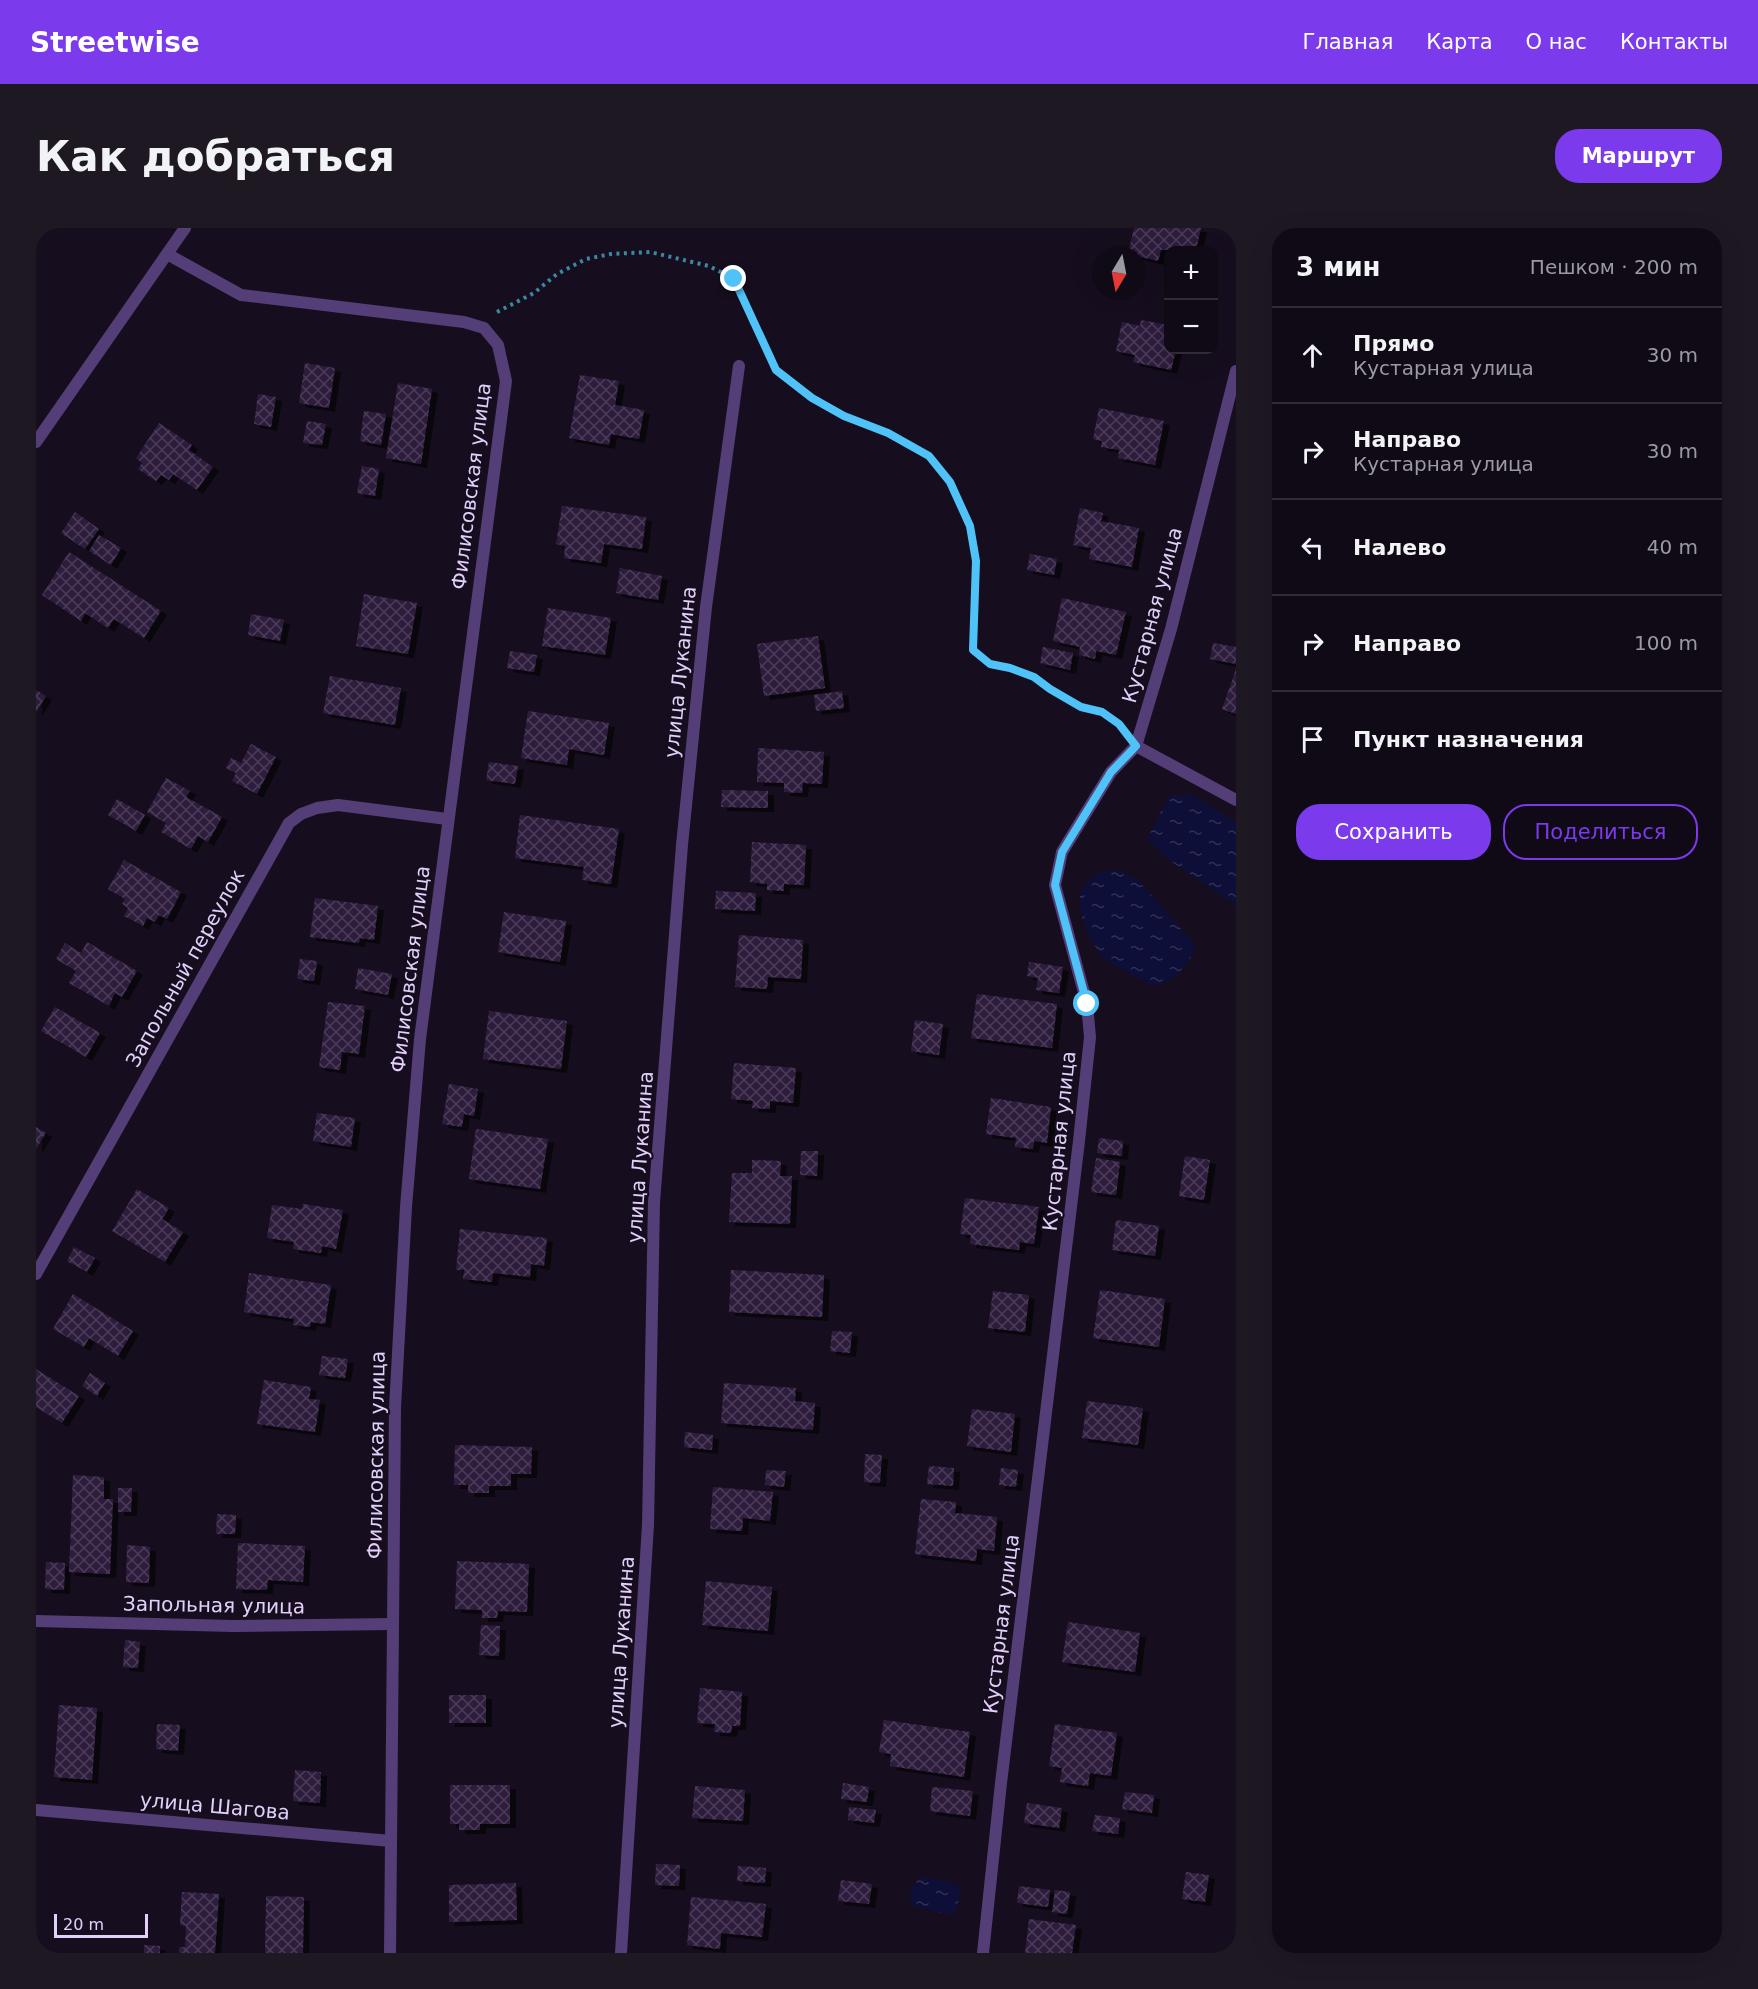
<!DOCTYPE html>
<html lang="ru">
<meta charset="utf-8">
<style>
:root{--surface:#100a16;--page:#1e1823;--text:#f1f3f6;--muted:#9c9aa1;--line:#302b35;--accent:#7c3aed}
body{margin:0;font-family:"DejaVu Sans",sans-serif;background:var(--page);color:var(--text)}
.controls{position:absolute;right:18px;top:18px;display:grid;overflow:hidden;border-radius:12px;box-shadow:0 6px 24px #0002}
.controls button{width:54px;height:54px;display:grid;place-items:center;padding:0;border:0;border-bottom:2px solid var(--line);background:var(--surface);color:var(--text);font:30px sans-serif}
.compass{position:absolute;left:1056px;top:18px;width:54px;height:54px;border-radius:50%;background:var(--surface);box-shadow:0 6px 24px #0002;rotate:190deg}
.scale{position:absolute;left:18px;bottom:15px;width:94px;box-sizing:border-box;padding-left:6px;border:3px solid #e3d0fa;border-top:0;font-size:16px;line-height:21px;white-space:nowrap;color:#e3d0fa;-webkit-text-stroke:4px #160e1e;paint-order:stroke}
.stop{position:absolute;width:18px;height:18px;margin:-14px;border:4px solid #4fc3f7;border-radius:50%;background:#fff}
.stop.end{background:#4fc3f7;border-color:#fff;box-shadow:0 2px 6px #0008}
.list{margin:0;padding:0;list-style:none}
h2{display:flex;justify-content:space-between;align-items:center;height:78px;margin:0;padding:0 24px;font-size:26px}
h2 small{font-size:20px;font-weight:400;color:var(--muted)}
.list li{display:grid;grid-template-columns:39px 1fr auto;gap:18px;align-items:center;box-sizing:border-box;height:96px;padding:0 24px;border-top:2px solid var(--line)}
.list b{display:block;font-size:22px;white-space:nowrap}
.list p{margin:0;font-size:20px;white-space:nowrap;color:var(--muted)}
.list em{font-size:20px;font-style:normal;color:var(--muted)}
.actions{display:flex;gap:12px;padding:18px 24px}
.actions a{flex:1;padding:14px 0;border:2px solid var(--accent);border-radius:24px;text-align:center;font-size:21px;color:var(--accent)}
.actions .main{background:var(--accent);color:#fff}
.icon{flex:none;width:33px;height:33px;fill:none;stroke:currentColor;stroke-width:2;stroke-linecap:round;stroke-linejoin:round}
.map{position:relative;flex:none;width:1200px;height:1725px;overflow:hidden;border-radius:24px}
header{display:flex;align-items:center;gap:36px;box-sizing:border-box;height:84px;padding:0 30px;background:var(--accent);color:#fff}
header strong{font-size:28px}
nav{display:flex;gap:33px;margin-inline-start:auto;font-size:21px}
.intro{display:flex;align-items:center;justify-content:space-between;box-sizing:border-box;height:144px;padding:0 36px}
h1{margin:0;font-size:42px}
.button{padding:15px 27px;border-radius:24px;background:var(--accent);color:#fff;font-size:21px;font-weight:700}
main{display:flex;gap:36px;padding:0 36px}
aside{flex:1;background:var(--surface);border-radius:24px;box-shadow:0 6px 24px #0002}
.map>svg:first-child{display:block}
</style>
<header>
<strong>Streetwise</strong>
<nav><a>Главная</a><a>Карта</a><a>О нас</a><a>Контакты</a></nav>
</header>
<div class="intro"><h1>Как добраться</h1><a class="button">Маршрут</a></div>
<main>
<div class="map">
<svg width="1200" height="1725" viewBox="0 0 1200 1725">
<defs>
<pattern id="water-ripples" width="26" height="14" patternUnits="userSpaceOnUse" patternTransform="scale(1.5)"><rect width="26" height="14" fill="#0e0f38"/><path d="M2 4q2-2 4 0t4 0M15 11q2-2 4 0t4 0" fill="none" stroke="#313156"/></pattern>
<pattern id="building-cross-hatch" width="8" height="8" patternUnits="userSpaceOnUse" patternTransform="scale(1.5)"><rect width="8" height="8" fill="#2e1d3d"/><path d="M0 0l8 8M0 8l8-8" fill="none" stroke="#4c3d5a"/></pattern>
<filter id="shadow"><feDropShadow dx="6" dy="4" stdDeviation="0" flood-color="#0009"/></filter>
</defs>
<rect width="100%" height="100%" fill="#160e1e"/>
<!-- water -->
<g fill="url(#water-ripples)">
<polygon points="1155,566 1200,594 1200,677 1133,632 1111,611 1133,568"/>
<path d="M1070,642L1086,643L1102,652L1156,713L1159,721C1151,739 1133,760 1113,756C1099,748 1075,737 1065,727C1058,718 1053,709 1049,698C1039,671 1041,656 1070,642Z"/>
<path d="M886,1649L917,1654L923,1658C926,1665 922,1678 918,1685L911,1686L877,1678C871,1668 876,1655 886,1649Z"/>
</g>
<!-- building -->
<g fill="url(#building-cross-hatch)" filter="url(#shadow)">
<polygon points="1098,0 1165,0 1160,22 1125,22 1122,33 1092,26"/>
<polygon points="1105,92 1132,97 1132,122 1140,122 1135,142 1097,134 1099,127 1080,123 1086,94 1104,98"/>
<polygon points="269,135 299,140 293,180 263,175"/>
<polygon points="544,147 583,153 579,177 608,182 603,211 575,206 573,217 533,210"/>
<polygon points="362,155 396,161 385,236 350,230"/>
<polygon points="222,166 240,169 235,199 218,196"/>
<polygon points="1063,180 1128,193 1119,237 1082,230 1083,222 1065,219 1066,213 1057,211"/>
<polygon points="328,183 350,186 345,217 324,213"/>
<polygon points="271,193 290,196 286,217 267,215"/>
<polygon points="123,195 156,217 153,222 177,239 161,262 137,246 133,252 125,247 120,253 102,241 106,235 100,230"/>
<polygon points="326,238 343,241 339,268 321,265"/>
<polygon points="526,278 610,289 606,321 568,316 565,335 528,330 529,318 520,316"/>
<polygon points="1044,280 1067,285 1065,293 1103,300 1096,339 1053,331 1055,320 1037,317"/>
<polygon points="39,284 63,301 49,321 25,305"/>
<polygon points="63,307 85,320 75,337 53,323"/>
<polygon points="33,324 125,383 108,410 78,391 72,400 49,385 45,393 6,367"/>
<polygon points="994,326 1021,331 1018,347 991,342"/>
<polygon points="584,340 626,348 622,372 580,365"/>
<polygon points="328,366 381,375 372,426 320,418"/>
<polygon points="1026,370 1090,384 1080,427 1060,423 1059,431 1043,427 1044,419 1017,413"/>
<polygon points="512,380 575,390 569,427 506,418"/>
<polygon points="215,386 248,392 244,413 212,407"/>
<polygon points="782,408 789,460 728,468 721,416"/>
<polygon points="1177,415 1200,419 1200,436 1174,431"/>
<polygon points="1007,419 1037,425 1034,442 1004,435"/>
<polygon points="474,423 501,427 498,444 471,440"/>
<polygon points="1200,441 1200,486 1186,481"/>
<polygon points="294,448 365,460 359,497 287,485"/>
<polygon points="0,462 10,468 0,484"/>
<polygon points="806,463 808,480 780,483 778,467"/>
<polygon points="492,483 573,495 568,527 533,521 531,537 485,530"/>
<polygon points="215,516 240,529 221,566 196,553 200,545 190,540 195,530 205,535"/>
<polygon points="722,520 788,524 786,556 767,555 766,565 748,564 748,555 721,554"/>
<polygon points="453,534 482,538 479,556 450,552"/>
<polygon points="130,550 154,563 150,569 186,589 172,614 162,608 155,621 125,604 130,595 111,584"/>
<polygon points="686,562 732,563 732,580 685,579"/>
<polygon points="81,571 109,587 100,603 72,587"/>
<polygon points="484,587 583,601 575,656 546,652 548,639 479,630"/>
<polygon points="716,614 770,617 768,657 748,656 748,663 731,662 731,656 714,654"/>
<polygon points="88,632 145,664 131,691 123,687 119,694 111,690 107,698 88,688 92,680 86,676 89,671 72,661"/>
<polygon points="680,663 720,665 719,683 679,681"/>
<polygon points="279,670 342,678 338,712 324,710 323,715 274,709"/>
<polygon points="468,684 530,693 524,734 462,724"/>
<polygon points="703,707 767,712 765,751 732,749 731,761 699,759"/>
<polygon points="51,714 101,743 86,769 79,765 73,778 33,755 40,743 20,731 29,715 45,725"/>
<polygon points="264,731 281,733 278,753 261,751"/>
<polygon points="993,734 1027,739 1023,765 1000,762 1002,750 991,748"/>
<polygon points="322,740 356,746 352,767 319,761"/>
<polygon points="941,766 1021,776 1016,820 935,810"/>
<polygon points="292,774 329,778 323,826 306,824 304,842 283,839"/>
<polygon points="19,779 64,805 50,829 5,803"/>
<polygon points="453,783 531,793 525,841 447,831"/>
<polygon points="879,792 907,796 903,827 875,823"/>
<polygon points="698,835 760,840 757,875 734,873 734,881 716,880 717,873 695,871"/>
<polygon points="413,856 442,861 438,888 428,886 426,899 406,896"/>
<polygon points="955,870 1015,879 1011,915 998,913 997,921 979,919 980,910 950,906"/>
<polygon points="281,885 319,890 315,919 277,913"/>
<polygon points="0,899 10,905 0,921"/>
<polygon points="440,901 512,911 504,961 433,951"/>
<polygon points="1063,910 1087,913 1086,928 1061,925"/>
<polygon points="765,923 782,923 781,948 764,947"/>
<polygon points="1149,928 1174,932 1168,972 1143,968"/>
<polygon points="1060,930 1084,934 1080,967 1055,964"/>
<polygon points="716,932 745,933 744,948 756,948 754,996 693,994 696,945 716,945"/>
<polygon points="101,961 133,980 126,991 147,1004 129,1034 76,1003"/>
<polygon points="929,970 1003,979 998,1016 984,1014 983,1022 934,1016 935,1007 924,1006"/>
<polygon points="267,976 307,982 300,1021 286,1018 285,1025 257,1021 258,1014 231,1010 236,977 266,981"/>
<polygon points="1080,992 1123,998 1119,1028 1076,1022"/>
<polygon points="424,1001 511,1010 508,1038 495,1036 494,1049 457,1045 456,1054 427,1051 428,1042 420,1042"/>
<polygon points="38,1019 59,1030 51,1044 31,1033"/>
<polygon points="695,1042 788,1047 786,1089 693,1084"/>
<polygon points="213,1045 295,1057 289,1096 275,1094 274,1099 257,1097 258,1091 208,1084"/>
<polygon points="1064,1062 1129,1071 1123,1119 1057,1110"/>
<polygon points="957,1063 993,1067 989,1104 952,1100"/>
<polygon points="37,1066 97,1103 82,1128 53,1110 48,1119 17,1101"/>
<polygon points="796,1103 816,1104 814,1125 794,1123"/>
<polygon points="286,1128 312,1131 309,1150 283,1147"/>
<polygon points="0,1141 43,1168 26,1195 0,1179"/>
<polygon points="54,1145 69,1155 61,1168 46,1158"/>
<polygon points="228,1152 275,1159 273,1171 284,1172 279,1204 221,1196"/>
<polygon points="688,1155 760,1160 759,1173 779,1175 777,1202 685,1195"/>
<polygon points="1051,1173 1107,1180 1102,1217 1046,1210"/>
<polygon points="936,1181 979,1186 975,1224 931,1218"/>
<polygon points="649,1204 677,1207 676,1222 648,1219"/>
<polygon points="419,1217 496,1219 495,1246 475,1246 475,1258 453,1258 453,1265 432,1265 432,1257 418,1257"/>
<polygon points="829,1226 846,1227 844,1255 828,1254"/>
<polygon points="893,1238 918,1240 917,1258 891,1256"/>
<polygon points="965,1240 982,1242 980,1259 963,1257"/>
<polygon points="730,1242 750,1243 748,1259 729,1257"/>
<polygon points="37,1247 68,1249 68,1271 77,1271 74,1346 33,1344"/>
<polygon points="677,1259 737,1264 734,1293 707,1290 706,1303 674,1301"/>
<polygon points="82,1260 96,1260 95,1284 82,1284"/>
<polygon points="885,1271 920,1274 919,1285 961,1289 958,1323 941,1321 940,1333 879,1326"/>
<polygon points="181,1286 200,1287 199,1306 180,1306"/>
<polygon points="202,1315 269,1318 267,1354 232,1352 231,1362 200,1361"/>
<polygon points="91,1317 114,1319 113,1355 90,1354"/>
<polygon points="421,1333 493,1336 491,1384 462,1383 461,1390 446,1390 446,1382 419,1381"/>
<polygon points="10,1334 29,1335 28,1362 9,1361"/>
<polygon points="670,1353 736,1359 732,1403 666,1397"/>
<polygon points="1032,1394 1104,1405 1099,1444 1026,1434"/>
<polygon points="445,1397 464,1398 463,1428 443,1427"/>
<polygon points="89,1412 104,1414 102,1440 87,1439"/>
<polygon points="664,1460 706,1464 704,1498 696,1498 695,1505 678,1504 679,1496 661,1495"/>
<rect x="413" y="1467" width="37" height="28"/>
<polygon points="23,1477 61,1480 56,1552 18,1549"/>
<polygon points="848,1492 934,1504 928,1549 854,1538 855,1526 843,1524"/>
<polygon points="121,1496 144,1497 142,1523 120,1521"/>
<polygon points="1019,1496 1081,1505 1075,1548 1054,1545 1052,1558 1024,1554 1026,1540 1013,1538"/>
<polygon points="259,1542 285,1544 284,1575 257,1573"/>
<polygon points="807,1555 833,1559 831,1574 805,1571"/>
<polygon points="414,1557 474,1557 474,1596 444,1596 444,1602 423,1602 423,1596 414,1596"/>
<polygon points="659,1558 709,1562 707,1593 656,1590"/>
<polygon points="896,1559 937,1563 934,1588 894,1583"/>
<polygon points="1089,1564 1118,1567 1116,1585 1086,1581"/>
<polygon points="991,1575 1026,1580 1023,1600 988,1595"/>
<polygon points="813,1579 840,1582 838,1595 812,1592"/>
<polygon points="1059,1587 1084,1590 1082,1606 1056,1603"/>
<polygon points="620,1636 644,1637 643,1658 619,1657"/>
<polygon points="702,1638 730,1640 729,1655 701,1653"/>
<polygon points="1150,1644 1173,1647 1169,1674 1146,1671"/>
<polygon points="805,1652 836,1656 833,1676 802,1673"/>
<polygon points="480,1655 481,1692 413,1694 413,1657"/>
<polygon points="983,1658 1014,1662 1012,1679 981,1675"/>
<polygon points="1019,1662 1034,1664 1031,1686 1016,1684"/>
<polygon points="146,1664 183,1666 179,1725 143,1725 143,1719 149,1719 150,1698 144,1697"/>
<polygon points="230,1668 268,1669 267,1725 229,1725"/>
<polygon points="655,1669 730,1676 726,1709 685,1705 684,1721 651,1717"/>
<polygon points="993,1691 1040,1697 1036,1725 989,1725"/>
<polygon points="108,1717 124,1718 124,1725 108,1725"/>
</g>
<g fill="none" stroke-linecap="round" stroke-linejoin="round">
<!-- path -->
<polyline stroke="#3a88a5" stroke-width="4" stroke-dasharray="3 4.5" stroke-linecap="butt" points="461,84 498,65 521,46 550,31 575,26 614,24 673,38 698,51 740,142 776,170 808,188 852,205 893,228 914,254 934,298 940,333 937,422 954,436 974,440 998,449 1014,461 1045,479 1066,484 1083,496"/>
<!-- minor -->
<g stroke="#543e78" stroke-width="12">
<polyline points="131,26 205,67 428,94 448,100 462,117 470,153 384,811 370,979 359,1180 354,1725"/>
<polyline points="1100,518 1200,572"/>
<polyline points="0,1046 253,595 265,586 281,580 302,577 411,591"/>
<polyline points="0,1393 197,1398 356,1396"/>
<polyline points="0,1582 355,1613"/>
<polyline points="585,1725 612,1297 618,974 646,617 670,379 703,138"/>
<polyline points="947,1725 965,1555 1043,913 1054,809 1051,776 1019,657 1026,624 1075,544 1100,518 1135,401 1200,143"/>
</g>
<!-- tertiary -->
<polyline stroke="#543e78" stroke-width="12" points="0,214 149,0"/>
</g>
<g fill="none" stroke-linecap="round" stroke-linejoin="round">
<!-- route -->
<polyline stroke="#4fc3f7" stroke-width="8" points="698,51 740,142 776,170 808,188 852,205 893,228 914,254 934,298 940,333 937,422 954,436 974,440 998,449 1014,461 1045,479 1066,484 1083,496 1100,518 1075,544 1026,624 1019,657 1051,776"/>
</g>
<g text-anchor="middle" stroke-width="4.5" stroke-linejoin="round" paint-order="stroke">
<!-- street labels -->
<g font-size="20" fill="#e3d0fa" stroke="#160e1e">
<text transform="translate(435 258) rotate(-83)" y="7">Филисовская улица</text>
<text transform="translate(1116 387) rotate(-75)" y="7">Кустарная улица</text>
<text transform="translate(644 444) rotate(-84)" y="7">улица Луканина</text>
<text transform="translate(149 740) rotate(-61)" y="7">Запольный переулок</text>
<text transform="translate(374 741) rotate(-83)" y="7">Филисовская улица</text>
<text transform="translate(1023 913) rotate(-84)" y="7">Кустарная улица</text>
<text transform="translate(604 929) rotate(-86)" y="7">улица Луканина</text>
<text transform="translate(340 1227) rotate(-89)" y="7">Филисовская улица</text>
<text transform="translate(178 1377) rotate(1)" y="7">Запольная улица</text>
<text transform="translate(965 1396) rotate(-83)" y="7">Кустарная улица</text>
<text transform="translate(585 1414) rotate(-86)" y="7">улица Луканина</text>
<text transform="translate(179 1578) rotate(5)" y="7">улица Шагова</text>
</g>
</g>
</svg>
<div class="controls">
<button>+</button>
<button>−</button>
</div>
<svg class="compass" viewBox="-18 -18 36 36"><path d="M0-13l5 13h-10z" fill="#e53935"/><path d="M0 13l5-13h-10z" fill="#9c9aa1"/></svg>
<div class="scale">20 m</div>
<div class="stop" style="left:1051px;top:776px"></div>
<div class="stop end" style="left:698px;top:51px"></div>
</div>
<aside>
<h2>3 мин<small>Пешком · 200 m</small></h2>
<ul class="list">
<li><svg class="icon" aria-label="ahead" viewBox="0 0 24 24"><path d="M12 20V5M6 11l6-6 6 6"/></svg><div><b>Прямо</b><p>Кустарная улица</p></div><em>30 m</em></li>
<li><svg class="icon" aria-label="right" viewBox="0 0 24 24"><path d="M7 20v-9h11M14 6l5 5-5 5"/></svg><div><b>Направо</b><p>Кустарная улица</p></div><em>30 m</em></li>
<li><svg class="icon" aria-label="left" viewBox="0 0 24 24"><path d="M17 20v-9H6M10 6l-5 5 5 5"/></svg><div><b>Налево</b></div><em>40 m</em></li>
<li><svg class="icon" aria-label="right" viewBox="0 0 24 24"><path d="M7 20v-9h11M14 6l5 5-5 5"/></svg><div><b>Направо</b></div><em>100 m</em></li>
<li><svg class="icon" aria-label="arrive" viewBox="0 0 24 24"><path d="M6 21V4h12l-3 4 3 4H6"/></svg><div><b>Пункт назначения</b></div></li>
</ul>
<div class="actions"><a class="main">Сохранить</a><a>Поделиться</a></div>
</aside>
</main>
